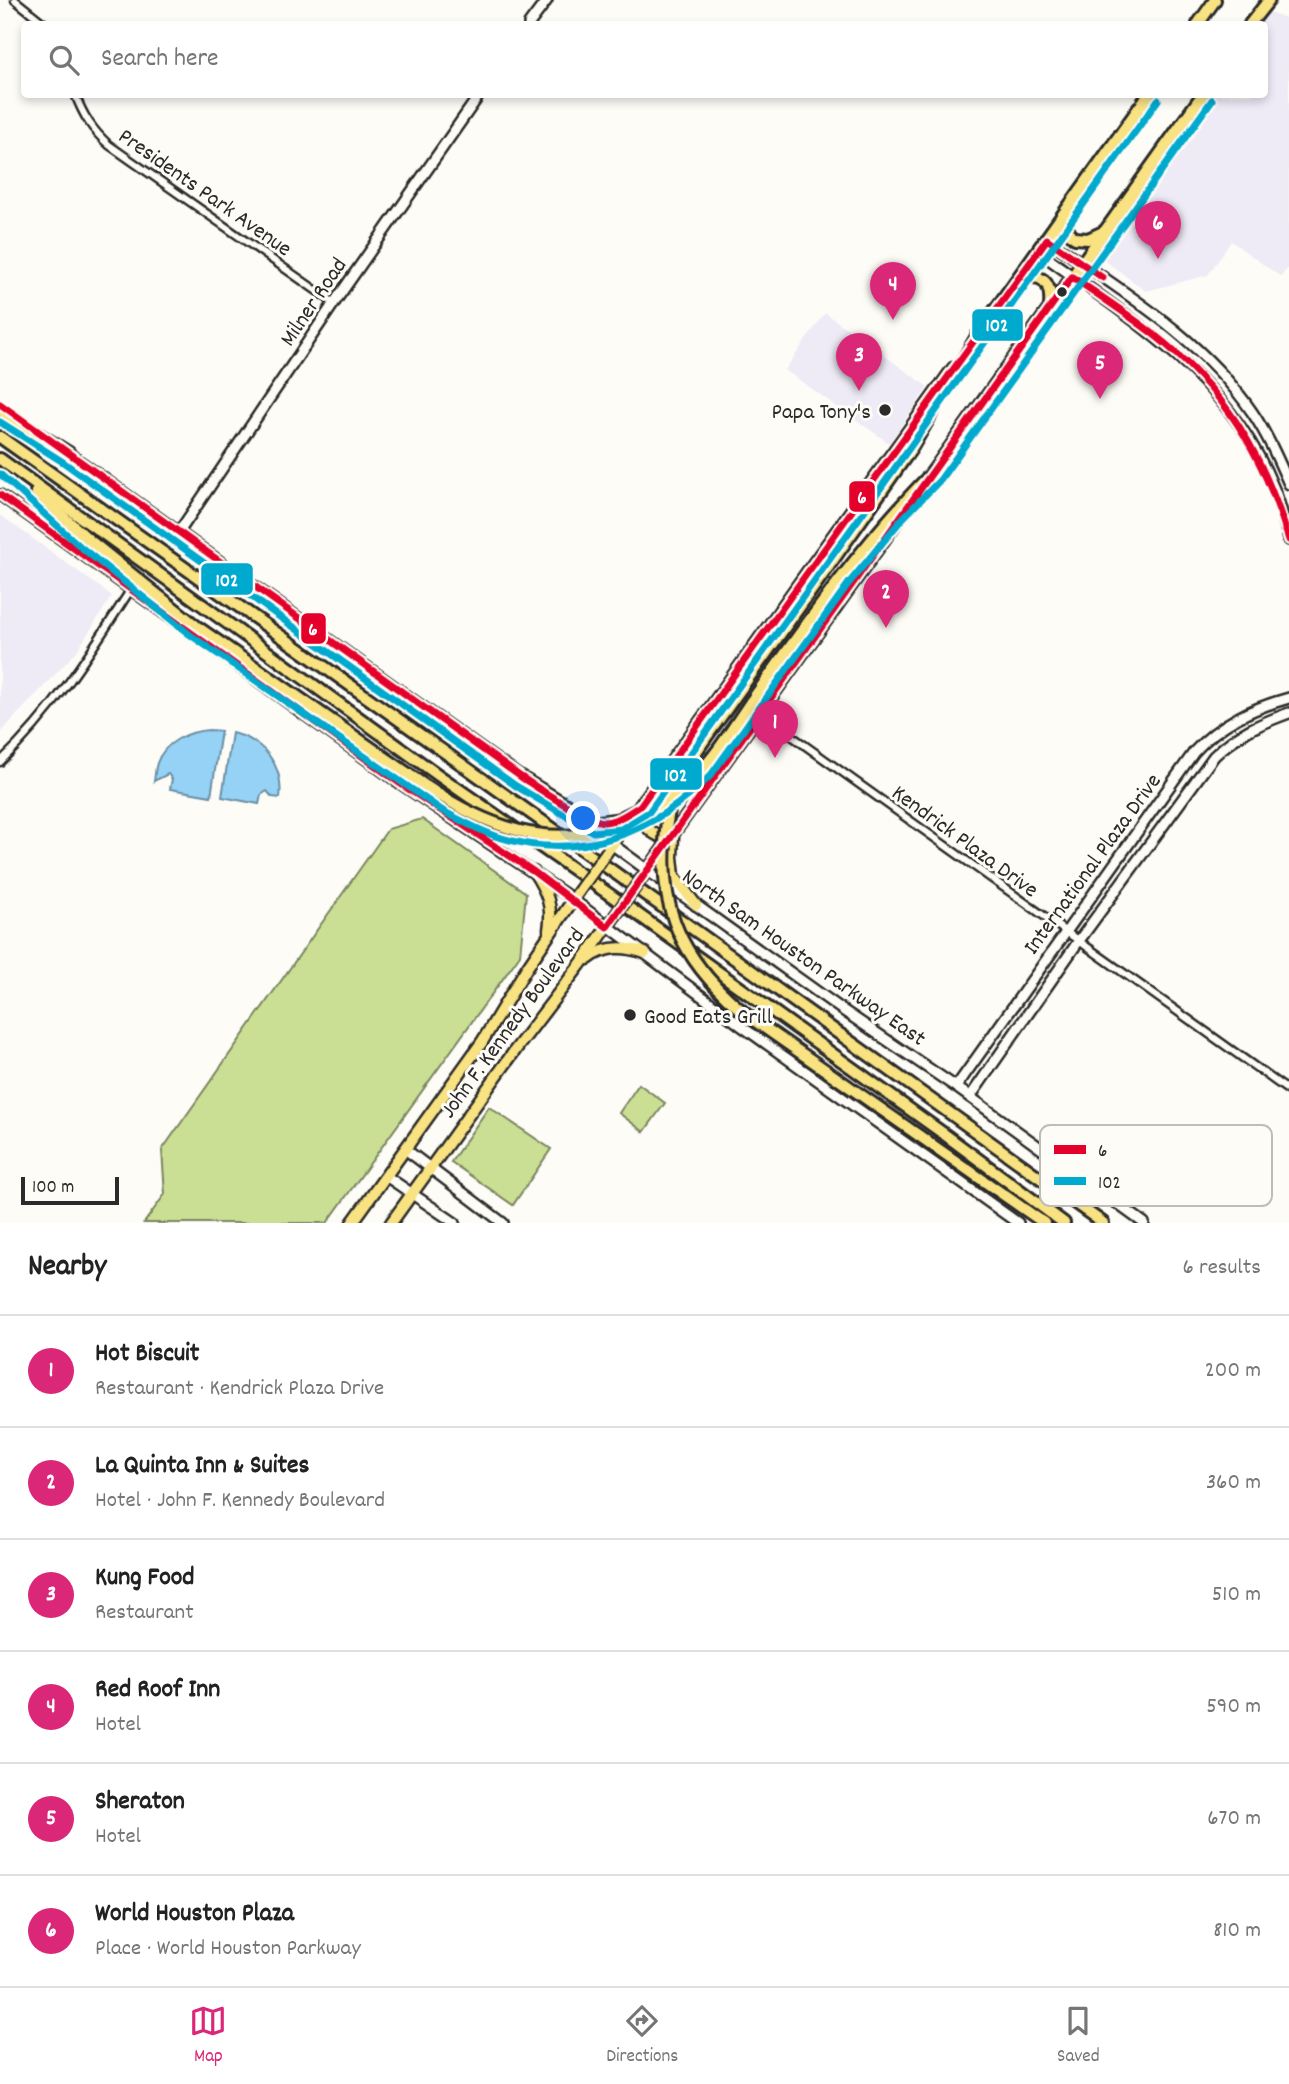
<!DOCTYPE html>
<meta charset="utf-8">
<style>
:root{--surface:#fff;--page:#f6f6f6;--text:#222;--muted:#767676;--line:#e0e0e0;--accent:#db2777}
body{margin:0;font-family:Dekko,sans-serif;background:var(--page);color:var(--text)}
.scale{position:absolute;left:21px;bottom:18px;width:98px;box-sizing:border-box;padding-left:7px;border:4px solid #2b2b2b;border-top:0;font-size:19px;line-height:24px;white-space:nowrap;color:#2b2b2b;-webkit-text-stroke:5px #fdfcf7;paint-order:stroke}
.you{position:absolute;left:584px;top:819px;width:24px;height:24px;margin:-18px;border:5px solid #fff;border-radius:50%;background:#1a73e8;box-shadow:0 0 0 10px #1a73e833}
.badge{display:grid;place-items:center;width:46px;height:46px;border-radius:50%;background:var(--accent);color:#fff;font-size:23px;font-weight:700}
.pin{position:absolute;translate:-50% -58px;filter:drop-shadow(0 2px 4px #0008)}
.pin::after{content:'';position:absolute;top:37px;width:24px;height:21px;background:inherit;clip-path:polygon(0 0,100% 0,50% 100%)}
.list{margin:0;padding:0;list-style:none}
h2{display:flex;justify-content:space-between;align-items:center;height:91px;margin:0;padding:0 28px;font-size:30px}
h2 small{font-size:23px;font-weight:400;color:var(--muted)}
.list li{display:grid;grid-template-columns:46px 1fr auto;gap:21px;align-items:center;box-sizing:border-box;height:112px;padding:0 28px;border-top:2px solid var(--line)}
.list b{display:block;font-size:26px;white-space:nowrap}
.list p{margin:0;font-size:23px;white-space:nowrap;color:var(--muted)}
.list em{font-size:23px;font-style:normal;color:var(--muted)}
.icon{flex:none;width:38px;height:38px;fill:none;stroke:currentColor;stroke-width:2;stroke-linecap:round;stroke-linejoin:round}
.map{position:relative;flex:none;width:1289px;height:1223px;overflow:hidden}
.search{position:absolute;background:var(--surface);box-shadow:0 4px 10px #0003;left:21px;right:21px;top:21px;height:77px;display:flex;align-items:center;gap:18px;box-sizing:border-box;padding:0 24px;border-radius:7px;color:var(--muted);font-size:26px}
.sheet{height:763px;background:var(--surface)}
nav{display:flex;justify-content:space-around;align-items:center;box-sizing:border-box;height:98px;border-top:2px solid var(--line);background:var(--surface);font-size:19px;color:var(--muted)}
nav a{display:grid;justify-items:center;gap:4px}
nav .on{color:var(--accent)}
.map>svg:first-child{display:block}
</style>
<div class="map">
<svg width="1289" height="1223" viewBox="0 0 1289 1223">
<rect width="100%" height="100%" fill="#fdfcf7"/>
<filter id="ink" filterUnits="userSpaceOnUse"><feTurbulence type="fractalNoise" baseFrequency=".0143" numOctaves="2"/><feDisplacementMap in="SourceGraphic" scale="14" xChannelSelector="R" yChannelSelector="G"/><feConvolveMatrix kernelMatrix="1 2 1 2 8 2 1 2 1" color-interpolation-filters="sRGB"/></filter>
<g filter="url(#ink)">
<!-- built -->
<g fill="#eeeaf6">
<polygon points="1269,12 1289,19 1289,266 1281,277 1231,241 1208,275 1146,291 1096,254 1209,95 1264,94 1264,24 1260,24"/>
<polygon points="825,313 928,387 889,443 785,370"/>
<polygon points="0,515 112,596 76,652 0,733"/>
</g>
<!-- green -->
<g fill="#cadf94" stroke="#7a8560" stroke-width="2">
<polygon points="422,819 526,893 520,955 327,1223 144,1223 165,1194 162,1150 388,829"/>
<polygon points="639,1084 665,1103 644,1132 619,1113"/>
<polygon points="489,1107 551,1149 513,1205 451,1162"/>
</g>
<!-- water -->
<g fill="#95d2f5" stroke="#6b8fa4" stroke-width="2">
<path d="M209,730L221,731L211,796L170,789L172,779L168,774L154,781C155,775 155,769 157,763C164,742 189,731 209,730Z"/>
<path d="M232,733C264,740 284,766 280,798L272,797L267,791L261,795L259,804L222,797Z"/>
</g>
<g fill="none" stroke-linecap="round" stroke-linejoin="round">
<defs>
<g id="street">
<polyline points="15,0 45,24"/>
<path d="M75,94C83,115 92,130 109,145L334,303"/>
<polyline points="761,714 1289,1091"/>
<path d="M0,762C53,712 92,650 131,589"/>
</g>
<g id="secondary">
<polyline points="529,24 547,0"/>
<path d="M1047,239C1120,290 1201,337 1252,412C1267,434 1278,459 1289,484"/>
<path d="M1038,251C1132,321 1228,374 1274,489C1281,506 1285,523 1289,540"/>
<polyline points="64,450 525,780"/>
<polyline points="0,495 398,782 568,896 739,1024 1018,1223"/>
<polyline points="179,532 334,303 480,94"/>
<polyline points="553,801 654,875 844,1011 956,1087 1144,1223"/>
<path d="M956,1087L1194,752C1220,723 1253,708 1289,698"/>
<path d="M970,1097L1078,942L1214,756C1238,733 1259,724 1289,713"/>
<polyline points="405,1149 503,1223"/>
<polyline points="386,1176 455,1223"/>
</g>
<g id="primary">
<polyline points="521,777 595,822 618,819 634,811"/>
<path d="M646,809L642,815C645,827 651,834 663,837L671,834"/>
<polyline points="673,836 672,857 674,876 696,905"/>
<polyline points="606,853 953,368"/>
<path d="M534,872C547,892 553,906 549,930"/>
<polyline points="641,879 918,493"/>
<path d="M588,959C606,945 625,946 645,953"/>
<polyline points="352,1223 482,1042 526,969 579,891"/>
<polyline points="391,1223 516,1049 580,965 615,916"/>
</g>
<g id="highway">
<polyline points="1198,24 1215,0"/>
<polyline points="1250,24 1269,0"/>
<path d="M1068,211C1066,222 1065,231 1075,238L1088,239L1103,232"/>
<path d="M1017,282C1042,270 1052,282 1050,307"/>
<polyline points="0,410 69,453"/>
<polyline points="0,437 618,875 1103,1223"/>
<polyline points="0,459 438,775 629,908 944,1134 1064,1223"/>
<polyline points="36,492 89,540 196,626 427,787"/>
<polyline points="828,567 911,449 980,331 1149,94"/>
<path d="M750,703C808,622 861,545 931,474L1203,94"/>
<polyline points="918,1135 1044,1223"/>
</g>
</defs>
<!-- street casing -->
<use href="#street" stroke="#2b2b2b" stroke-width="11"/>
<!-- secondary casing -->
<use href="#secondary" stroke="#2b2b2b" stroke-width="14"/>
<!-- primary casing -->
<use href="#primary" stroke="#2b2b2b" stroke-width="15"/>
<!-- highway casing -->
<use href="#highway" stroke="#2b2b2b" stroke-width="16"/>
<!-- street -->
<use href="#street" stroke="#fdfcf7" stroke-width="6"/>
<!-- secondary -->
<use href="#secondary" stroke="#fdfcf7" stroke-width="9"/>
<!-- primary -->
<use href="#primary" stroke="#f8e281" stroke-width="10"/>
<!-- highway -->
<use href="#highway" stroke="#f8e281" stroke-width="10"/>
<defs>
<g id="primary-bridge">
<polyline points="579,891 606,853"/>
<polyline points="615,916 641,879"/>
</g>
<g id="highway-bridge">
<path d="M828,567C796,612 764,656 732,701C714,727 693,752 679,781C670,800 666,821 665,842C659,919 690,969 748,1016L918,1135"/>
<path d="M427,787C500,836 573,857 653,808C667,800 681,792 692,780C715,758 732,729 750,703"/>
</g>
</defs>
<!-- primary-bridge casing -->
<use href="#primary-bridge" stroke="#2b2b2b" stroke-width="15" stroke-linecap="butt"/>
<!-- highway-bridge casing -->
<use href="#highway-bridge" stroke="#2b2b2b" stroke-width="16" stroke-linecap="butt"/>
<!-- primary-bridge -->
<use href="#primary-bridge" stroke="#f8e281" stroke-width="10"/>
<!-- highway-bridge -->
<use href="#highway-bridge" stroke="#f8e281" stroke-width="10"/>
<defs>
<g id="bus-1">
<path d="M0,404L521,777C538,788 587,822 605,822C618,821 629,813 640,806L1047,239L1103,278"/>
<path d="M0,495L398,782L534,872L607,927L1072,277C1099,295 1126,313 1152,333C1225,390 1262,451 1289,540"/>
</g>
<g id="bus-2">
<polyline points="0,422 63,462 516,786 593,832 621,829 649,812 1158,100"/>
<path d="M0,474L82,548L189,634L443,811C462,821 481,832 502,838C582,862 655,832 711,775L849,583L902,519L940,480L1212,100"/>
</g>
</defs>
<!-- bus-1 casing -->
<use href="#bus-1" stroke="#fdfcf7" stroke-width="12"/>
<!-- bus-2 casing -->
<use href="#bus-2" stroke="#fdfcf7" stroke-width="12"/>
<!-- bus-1 -->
<use href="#bus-1" stroke="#e4002b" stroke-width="7"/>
<!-- bus-2 -->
<use href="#bus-2" stroke="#00a9ce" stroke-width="7"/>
</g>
</g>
<!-- markers -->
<g fill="#2b2b2b" stroke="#fdfcf7" stroke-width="2.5">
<circle cx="1062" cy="292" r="6"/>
<circle cx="885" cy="410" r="7"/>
<circle cx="630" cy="1015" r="7"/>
</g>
<g text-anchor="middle" stroke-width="6" stroke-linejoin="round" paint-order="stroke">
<!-- street labels -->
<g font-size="23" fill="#2b2b2b" stroke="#fdfcf7">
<text transform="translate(206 191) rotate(35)" y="8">Presidents Park Avenue</text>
<text transform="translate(312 301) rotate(-56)" y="8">Milner Road</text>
<text transform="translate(966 840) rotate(36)" y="8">Kendrick Plaza Drive</text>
<text transform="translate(1091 863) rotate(-54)" y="8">International Plaza Drive</text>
<text transform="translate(805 956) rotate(35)" y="8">North Sam Houston Parkway East</text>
<text transform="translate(511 1022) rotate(-54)" y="8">John F. Kennedy Boulevard</text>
</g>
<!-- poi labels -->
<g font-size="23" fill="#2b2b2b" stroke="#fdfcf7" text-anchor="end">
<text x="871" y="418">Papa Tony's</text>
<text x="644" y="1023" text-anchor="start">Good Eats Grill</text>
</g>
</g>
<!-- legend -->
<rect x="1040" y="1125" width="232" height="81" rx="10" fill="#fdfcf7" stroke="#bebdba" stroke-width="2"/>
<rect x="1054" y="1145" width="32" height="9" fill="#e4002b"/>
<rect x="1054" y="1177" width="32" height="8" fill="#00a9ce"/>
<g font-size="19" fill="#2b2b2b">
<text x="1098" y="1156">6</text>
<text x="1098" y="1188">102</text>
</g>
<g stroke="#fdfcf7" stroke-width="2.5">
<rect x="971" y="308" width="53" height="34" rx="7" fill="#00a9ce"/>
<rect x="848" y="480" width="28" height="33" rx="7" fill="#e4002b"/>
<rect x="200" y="562" width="54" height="34" rx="7" fill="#00a9ce"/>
<rect x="300" y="612" width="27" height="33" rx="7" fill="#e4002b"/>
<rect x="649" y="757" width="54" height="34" rx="7" fill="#00a9ce"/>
</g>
<g font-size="19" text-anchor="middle" font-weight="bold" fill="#fff">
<text x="997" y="331">102</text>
<text x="862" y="503">6</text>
<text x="227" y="586">102</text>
<text x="313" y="635">6</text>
<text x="676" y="781">102</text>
</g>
</svg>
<div class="scale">100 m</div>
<div class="you"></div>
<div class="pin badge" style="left:775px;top:758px">1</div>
<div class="pin badge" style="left:886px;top:628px">2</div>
<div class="pin badge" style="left:859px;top:391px">3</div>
<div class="pin badge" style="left:893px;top:320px">4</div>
<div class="pin badge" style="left:1100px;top:399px">5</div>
<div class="pin badge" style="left:1158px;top:259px">6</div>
<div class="search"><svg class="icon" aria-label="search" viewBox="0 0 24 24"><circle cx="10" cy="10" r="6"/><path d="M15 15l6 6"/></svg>Search here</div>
</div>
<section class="sheet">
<h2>Nearby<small>6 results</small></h2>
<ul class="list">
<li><span class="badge">1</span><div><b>Hot Biscuit</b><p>Restaurant · Kendrick Plaza Drive</p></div><em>200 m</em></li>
<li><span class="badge">2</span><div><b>La Quinta Inn &amp; Suites</b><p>Hotel · John F. Kennedy Boulevard</p></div><em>360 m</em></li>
<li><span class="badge">3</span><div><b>Kung Food</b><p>Restaurant</p></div><em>510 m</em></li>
<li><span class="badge">4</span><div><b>Red Roof Inn</b><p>Hotel</p></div><em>590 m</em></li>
<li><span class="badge">5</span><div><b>Sheraton</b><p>Hotel</p></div><em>670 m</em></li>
<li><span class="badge">6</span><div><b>World Houston Plaza</b><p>Place · World Houston Parkway</p></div><em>810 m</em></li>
</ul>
</section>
<nav>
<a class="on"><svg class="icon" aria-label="map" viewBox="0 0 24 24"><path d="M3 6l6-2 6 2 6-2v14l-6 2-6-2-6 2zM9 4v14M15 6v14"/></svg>Map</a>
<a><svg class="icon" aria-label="directions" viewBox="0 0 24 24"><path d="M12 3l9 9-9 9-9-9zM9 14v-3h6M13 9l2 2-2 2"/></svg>Directions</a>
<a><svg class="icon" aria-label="saved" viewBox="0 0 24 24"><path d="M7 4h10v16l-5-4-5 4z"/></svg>Saved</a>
</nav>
